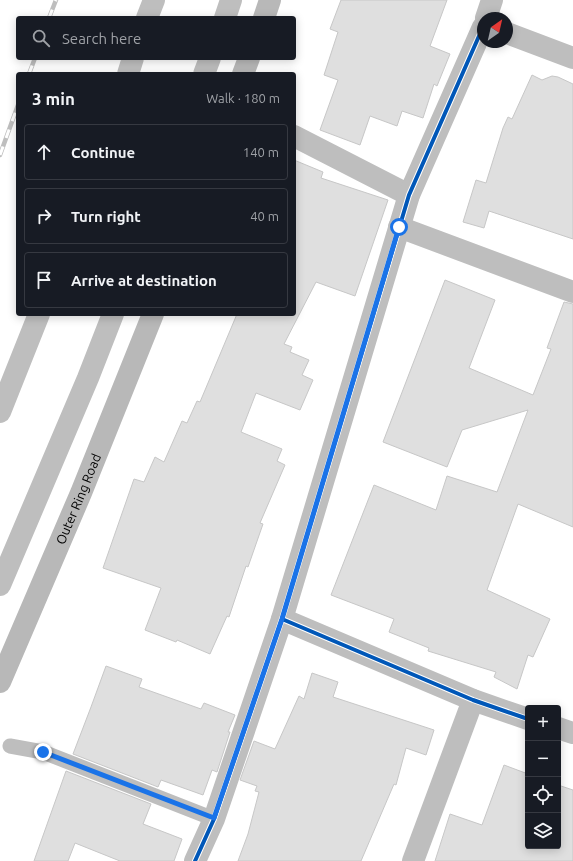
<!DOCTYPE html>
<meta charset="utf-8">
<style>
:root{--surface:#171b24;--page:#20242c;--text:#f1f3f6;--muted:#9ea1a6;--line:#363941}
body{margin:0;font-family:Ubuntu,sans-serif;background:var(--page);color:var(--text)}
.controls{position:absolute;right:12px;bottom:12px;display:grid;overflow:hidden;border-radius:4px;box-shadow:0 2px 10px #0003}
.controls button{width:36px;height:36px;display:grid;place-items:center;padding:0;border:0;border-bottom:1px solid var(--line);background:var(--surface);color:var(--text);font:20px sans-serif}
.compass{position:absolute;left:477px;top:12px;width:36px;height:36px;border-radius:50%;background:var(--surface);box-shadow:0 2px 10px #0003;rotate:34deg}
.stop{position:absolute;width:12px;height:12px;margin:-9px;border:3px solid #1a73e8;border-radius:50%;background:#fff}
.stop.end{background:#1a73e8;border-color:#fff;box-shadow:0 1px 4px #0008}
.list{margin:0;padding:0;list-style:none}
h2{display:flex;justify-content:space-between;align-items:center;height:52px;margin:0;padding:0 16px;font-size:17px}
h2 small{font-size:13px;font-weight:400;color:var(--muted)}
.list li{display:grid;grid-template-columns:26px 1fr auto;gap:12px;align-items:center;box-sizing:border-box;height:56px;margin:0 8px 8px;padding:0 8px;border:1px solid var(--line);border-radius:4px}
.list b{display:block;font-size:15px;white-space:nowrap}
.list em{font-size:13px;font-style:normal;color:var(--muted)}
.icon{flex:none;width:22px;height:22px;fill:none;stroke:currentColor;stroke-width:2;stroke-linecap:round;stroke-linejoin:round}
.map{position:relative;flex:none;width:573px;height:861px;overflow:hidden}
.search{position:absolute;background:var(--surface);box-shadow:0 2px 10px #0003;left:16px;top:16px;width:280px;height:44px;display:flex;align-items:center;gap:10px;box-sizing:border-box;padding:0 14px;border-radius:4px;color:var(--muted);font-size:15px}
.panel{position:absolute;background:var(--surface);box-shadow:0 2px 10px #0003;left:16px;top:72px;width:280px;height:244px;border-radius:4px}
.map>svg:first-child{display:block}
</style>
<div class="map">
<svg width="573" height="861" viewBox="0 0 573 861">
<rect width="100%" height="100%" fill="#fff"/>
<!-- building -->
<g fill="#dfdfdf" stroke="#c7c7c7">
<polygon points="341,0 447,0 430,46 450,54 437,86 434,84 423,118 402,111 397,126 370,116 360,145 320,130 338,80 324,75 338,32 330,29"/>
<polygon points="532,75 542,80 552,76 558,77 573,84 573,239 489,211 484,228 463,222 476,180 486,183 503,128 508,117 512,119"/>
<polygon points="294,160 323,172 321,178 388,200 355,296 316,282 284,344 292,347 290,352 309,360 302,375 313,380 300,410 256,393 241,432 282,449 277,461 285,465 260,523 263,524 248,567 246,566 229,617 227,616 210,654 177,640 176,642 145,630 161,588 103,568 134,479 144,482 155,457 164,462 182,421 187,423 197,401 200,402 237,314 294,314"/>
<polygon points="445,280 495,300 469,368 533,395 551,349 547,348 564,302 573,304 573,527 518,504 487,590 550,619 533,657 528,655 517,689 494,677 496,672 428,651 429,648 389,632 394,619 331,595 374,485 436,510 447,476 497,492 528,410 462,430 447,467 383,442"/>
<polygon points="106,666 142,679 139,687 201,709 204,703 235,715 228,732 230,732 217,772 212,770 203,795 161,780 158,787 73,754 91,707"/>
<polygon points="312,673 338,682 333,697 434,730 426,755 406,748 396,785 394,784 361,861 238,861 248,834 259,792 255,791 257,786 240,780 254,741 275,749 299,696 304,699"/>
<polygon points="504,765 528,774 528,846 558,846 558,785 573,790 573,861 435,861 450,814 482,825"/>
<polygon points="66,771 151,804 143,824 182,839 174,861 120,861 75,843 68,861 34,861"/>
</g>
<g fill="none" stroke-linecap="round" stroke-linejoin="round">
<!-- service -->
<polyline stroke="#bebebe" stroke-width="15" points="10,746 43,752 214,819"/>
<!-- minor -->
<g stroke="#bebebe" stroke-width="22">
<polyline points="486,18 492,0"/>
<polyline points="507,33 573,58"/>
<polyline points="294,136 409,195"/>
<polyline points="399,227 573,292"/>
<polyline points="282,619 473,700 528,719"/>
<polyline points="558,728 573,733"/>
<polyline points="195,861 214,819 282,619 409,195 483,27"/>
<polyline points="413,861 473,700"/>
</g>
<!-- secondary -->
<g stroke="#b8b8b8" stroke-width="22">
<polyline points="264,18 270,0"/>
<polyline points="243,74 249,58"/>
<path id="s1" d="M0,682L81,493L153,314"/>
</g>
<!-- primary -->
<g stroke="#bebebe" stroke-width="22">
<polyline points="147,18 154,0"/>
<polyline points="225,18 231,0"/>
<polyline points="128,74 133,58"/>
<polyline points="204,74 210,58"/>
<polyline points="0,412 39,314"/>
<polyline points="0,585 88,378 113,314"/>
</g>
<defs>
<g id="rail">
<polyline points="49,18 56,0"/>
<polyline points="29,74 35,58"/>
<polyline points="0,155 18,105"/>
</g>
</defs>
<!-- rail casing -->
<use href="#rail" stroke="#bebebe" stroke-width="4.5"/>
<!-- rail -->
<use href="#rail" stroke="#fff" stroke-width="3" stroke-dasharray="9" stroke-linecap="butt"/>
<defs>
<g id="cycleway">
<polyline points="282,619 473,700 528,719"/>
<polyline points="195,861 214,819 282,619 409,195 483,27"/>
</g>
</defs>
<!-- cycleway casing -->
<use href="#cycleway" stroke="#fff" stroke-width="6"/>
<!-- cycleway -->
<use href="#cycleway" stroke="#0057b8" stroke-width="4"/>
</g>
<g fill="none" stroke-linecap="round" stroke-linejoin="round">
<!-- route -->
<polyline stroke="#1a73e8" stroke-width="5" points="43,752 214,818 282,619 399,227"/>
</g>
<g text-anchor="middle" stroke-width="3" stroke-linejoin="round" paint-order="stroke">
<!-- street labels -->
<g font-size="13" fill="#000" stroke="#fff">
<text dy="5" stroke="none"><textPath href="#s1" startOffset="199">Outer Ring Road</textPath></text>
</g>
</g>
</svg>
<div class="controls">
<button>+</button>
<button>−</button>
<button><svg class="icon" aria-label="locate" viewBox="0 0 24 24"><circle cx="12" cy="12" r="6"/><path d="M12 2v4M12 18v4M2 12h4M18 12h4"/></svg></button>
<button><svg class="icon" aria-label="layers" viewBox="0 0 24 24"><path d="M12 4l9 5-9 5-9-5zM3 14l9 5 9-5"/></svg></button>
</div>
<svg class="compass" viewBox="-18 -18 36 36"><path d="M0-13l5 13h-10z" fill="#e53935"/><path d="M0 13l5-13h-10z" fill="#9ea1a6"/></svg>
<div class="stop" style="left:399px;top:227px"></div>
<div class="stop end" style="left:43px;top:752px"></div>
<div class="search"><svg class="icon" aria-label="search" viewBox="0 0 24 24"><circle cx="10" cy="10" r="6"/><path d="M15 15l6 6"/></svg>Search here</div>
<section class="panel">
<h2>3 min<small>Walk · 180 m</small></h2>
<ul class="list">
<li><svg class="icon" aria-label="ahead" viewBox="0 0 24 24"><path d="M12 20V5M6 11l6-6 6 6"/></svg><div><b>Continue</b></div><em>140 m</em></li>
<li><svg class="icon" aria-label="right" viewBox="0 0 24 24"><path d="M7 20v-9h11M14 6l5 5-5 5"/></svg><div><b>Turn right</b></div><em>40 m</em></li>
<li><svg class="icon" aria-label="arrive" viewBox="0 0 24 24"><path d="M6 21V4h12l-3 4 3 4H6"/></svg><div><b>Arrive at destination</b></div></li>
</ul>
</section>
</div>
